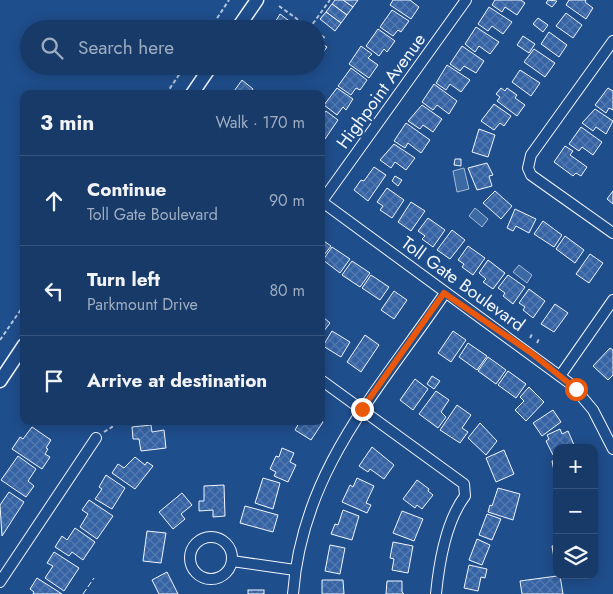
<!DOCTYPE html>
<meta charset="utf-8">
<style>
:root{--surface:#173a69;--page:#20416f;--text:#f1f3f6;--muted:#9eadc0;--line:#36547d}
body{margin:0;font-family:Jost,sans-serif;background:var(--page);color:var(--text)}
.controls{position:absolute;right:15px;bottom:15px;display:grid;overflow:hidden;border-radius:10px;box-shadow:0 2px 12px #0003}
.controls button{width:45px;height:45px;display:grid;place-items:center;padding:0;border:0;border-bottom:1px solid var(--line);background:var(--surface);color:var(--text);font:25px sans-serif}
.stop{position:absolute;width:15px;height:15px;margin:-11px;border:4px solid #ea580c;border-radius:50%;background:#fff}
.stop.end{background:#ea580c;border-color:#fff;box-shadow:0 1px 5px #0008}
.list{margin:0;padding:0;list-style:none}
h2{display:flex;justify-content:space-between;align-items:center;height:65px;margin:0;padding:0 20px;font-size:21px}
h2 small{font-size:16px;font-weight:400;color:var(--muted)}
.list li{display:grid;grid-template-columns:32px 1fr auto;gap:15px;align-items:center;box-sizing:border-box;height:90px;padding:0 20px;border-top:1px solid var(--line)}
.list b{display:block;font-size:19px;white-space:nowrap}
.list p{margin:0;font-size:16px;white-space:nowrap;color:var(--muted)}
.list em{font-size:16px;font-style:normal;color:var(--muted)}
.icon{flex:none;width:28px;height:28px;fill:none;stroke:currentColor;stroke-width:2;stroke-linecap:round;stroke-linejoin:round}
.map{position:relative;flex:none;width:613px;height:594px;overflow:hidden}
.search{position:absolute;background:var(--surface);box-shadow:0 2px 12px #0003;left:20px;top:20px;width:305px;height:55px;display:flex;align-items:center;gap:12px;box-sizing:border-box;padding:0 18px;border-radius:28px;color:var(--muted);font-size:19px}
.panel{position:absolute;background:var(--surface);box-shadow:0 2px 12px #0003;left:20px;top:90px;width:305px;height:335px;border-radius:10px}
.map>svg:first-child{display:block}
</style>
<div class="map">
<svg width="613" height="594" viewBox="0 0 613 594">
<defs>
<pattern id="building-cross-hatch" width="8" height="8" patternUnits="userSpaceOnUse" patternTransform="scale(1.25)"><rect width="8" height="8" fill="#3563a3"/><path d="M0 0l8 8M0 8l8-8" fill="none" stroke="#537ab1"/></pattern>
</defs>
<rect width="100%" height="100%" fill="#1f4e8c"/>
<!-- water -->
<g fill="#3b69a3" stroke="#a8bbd7">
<polygon points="464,168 469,189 457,192 453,171"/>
<polygon points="475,208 488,219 482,227 469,216"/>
<polygon points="519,265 532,275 527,283 513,272"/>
</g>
<!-- building -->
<g fill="url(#building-cross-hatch)" stroke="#f2f6ff">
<polygon points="335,0 343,0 353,7 347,15 332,4"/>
<polygon points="343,0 358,0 353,7"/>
<polygon points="393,0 410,0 419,7 411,19 390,5"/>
<polygon points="495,0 521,0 525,3 517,15 505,7 502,12 492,5"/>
<polygon points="548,0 557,1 552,7 546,3"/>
<polygon points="569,0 586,0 585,2 593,8 586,19 566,5"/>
<polygon points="332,4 347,15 341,23 326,12"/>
<polygon points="489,7 512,22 503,34 492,26 488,31 478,24"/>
<polygon points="392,10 409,21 401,32 398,30 393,36 380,27"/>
<polygon points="326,12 341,23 335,31 320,19"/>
<polygon points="566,13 582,25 573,38 556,26"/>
<polygon points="280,14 288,20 282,29 271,29"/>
<polygon points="538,18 548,25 543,32 533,24"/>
<polygon points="288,20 297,26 295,29 282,29"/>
<polygon points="476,27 499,42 490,54 479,46 475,52 465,44"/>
<polygon points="378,29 395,41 387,52 384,49 379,56 366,46"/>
<polygon points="549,32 567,45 559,57 541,44"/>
<polygon points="523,36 535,44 529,53 517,45"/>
<polygon points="319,42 327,47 317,61 316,45"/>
<polygon points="361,46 372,54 368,58 378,65 369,78 349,64"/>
<polygon points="462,46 484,61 476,73 464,66 460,71 450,64"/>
<polygon points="534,49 555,63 545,77 524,62"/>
<polygon points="447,65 470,80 461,92 450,84 446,90 436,83"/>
<polygon points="351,68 367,80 360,90 356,88 351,95 338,86"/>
<polygon points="520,70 540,83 531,96 512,82"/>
<polygon points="242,80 253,89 250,94 232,94"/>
<polygon points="434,84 457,101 449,114 437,105 433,110 422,102"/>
<polygon points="337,88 353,99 346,110 343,107 337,115 324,105"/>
<polygon points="501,88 505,91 507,88 517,95 515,98 525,105 517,116 497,101 500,97 496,94"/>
<polygon points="608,88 613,91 613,110 609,108 606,113 595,105"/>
<polygon points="494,104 511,116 504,126 500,123 494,130 481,121"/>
<polygon points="422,105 442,119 433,132 423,125 420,129 408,121"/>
<polygon points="595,109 613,121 606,134 596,127 593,131 582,123"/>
<polygon points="326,111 338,120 325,139 321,136 321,118"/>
<polygon points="406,123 430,140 421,153 408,143 405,148 394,141"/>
<polygon points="581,127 602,142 593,155 582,147 579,151 569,144"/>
<polygon points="479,129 495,135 488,157 472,152"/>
<polygon points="394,144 415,158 406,170 395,162 391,168 380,160"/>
<polygon points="565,146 573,151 570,155 587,167 581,176 576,173 573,176 554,162"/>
<polygon points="455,159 461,159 461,166 454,165"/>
<polygon points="487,163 493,175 489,176 492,186 477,190 468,168"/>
<polygon points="374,167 386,175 368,201 354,190 361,180 364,181"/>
<polygon points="395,176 402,180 398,186 392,181"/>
<polygon points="387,188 404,200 392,218 380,210 383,206 377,202"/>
<polygon points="495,191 512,206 501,219 483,203"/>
<polygon points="613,191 613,204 607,199"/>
<polygon points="411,202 425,211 411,231 398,222"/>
<polygon points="515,209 536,219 529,233 516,226 513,231 507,228"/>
<polygon points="428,218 445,230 433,247 422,239 425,236 418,231"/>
<polygon points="543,221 562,235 554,247 534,234"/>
<polygon points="452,230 465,240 450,259 437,250"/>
<polygon points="565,236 584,250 575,263 556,249"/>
<polygon points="321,239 331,246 321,259"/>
<polygon points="468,246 485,258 473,275 462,267 464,264 458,260"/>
<polygon points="332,247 350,259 340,273 323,260"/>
<polygon points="590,254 603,263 589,283 576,274"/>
<polygon points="488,260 505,273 493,289 483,282 486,279 479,273"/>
<polygon points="352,261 370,273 360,287 342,275"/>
<polygon points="371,275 389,287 380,300 362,288"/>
<polygon points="508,275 525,287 513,304 503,296 505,293 498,288"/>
<polygon points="529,289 545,301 533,318 523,310 525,307 519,303"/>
<polygon points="394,291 407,300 394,319 381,310"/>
<polygon points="555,304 568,313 554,332 541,324"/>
<polygon points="323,317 330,323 321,335 321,319"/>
<polygon points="332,331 350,342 341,357 323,346"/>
<polygon points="453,331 466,340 451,362 438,353"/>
<polygon points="365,335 379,345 361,372 347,362"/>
<polygon points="468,343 487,356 477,370 459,357"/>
<polygon points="610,348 613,350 613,375 608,380 593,366"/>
<polygon points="488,357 506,370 496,384 478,371"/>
<polygon points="508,371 526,384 516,398 498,385"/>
<polygon points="432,376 440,381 434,389 427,384"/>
<polygon points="415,379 428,389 413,410 400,400"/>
<polygon points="529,387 544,402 526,421 515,410 524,401 520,397"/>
<polygon points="436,391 449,400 441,412 446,417 438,428 419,414"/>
<polygon points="457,405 471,415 462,428 468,432 460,443 440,430"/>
<polygon points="553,410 561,422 542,436 533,423"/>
<polygon points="300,421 321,421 323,422 311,440 295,430"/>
<polygon points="480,423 497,441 486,455 468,438"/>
<polygon points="151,425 152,432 164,430 166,448 141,451 139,439 133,439 132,427"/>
<polygon points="32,427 51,440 46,448 48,449 45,454 50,457 42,469 12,449 20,437 23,439"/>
<polygon points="560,429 562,434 568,431 574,445 567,448 557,448 557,453 553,455 546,441 549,439 547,435"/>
<polygon points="372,447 394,465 384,479 370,469 368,472 359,466"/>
<polygon points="282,448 294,453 290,462 296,465 288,482 274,476 276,472 270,469 276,456 279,457"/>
<polygon points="504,450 514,474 496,482 486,458"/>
<polygon points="18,456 36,469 28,481 34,486 26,497 1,480"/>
<polygon points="135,457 145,465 147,462 153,466 135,489 112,473 118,464 124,468"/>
<polygon points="557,460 557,476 555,476 552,461"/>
<polygon points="106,475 125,488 112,509 95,499 102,489 99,487"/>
<polygon points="263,478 280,483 273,509 255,503"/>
<polygon points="357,478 374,486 366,503 371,505 367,513 342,502 350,485 353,487"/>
<polygon points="417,480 429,489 428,491 433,495 422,509 417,505 415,508 403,499"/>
<polygon points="224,485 225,516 213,517 213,510 199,511 199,501 204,501 204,486"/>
<polygon points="498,488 520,494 513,520 488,512 490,505 492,506"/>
<polygon points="9,492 24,502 2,536 0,505"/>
<polygon points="182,493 192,505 181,514 185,519 173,529 159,512"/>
<polygon points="89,500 113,516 97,539 80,527 88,514 82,510"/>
<polygon points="245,506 278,515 273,532 240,523"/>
<polygon points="343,510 359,516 352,540 331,534 335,524 338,525"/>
<polygon points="402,511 423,519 414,541 393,533"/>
<polygon points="487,514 501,519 492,540 479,535"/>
<polygon points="75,528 95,542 83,560 72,552 69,556 55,547 62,536 67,540"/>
<polygon points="147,531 166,533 161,563 143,561"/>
<polygon points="477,539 490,545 482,565 469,560"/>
<polygon points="393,542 413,546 408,573 392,570 394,559 390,558"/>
<polygon points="330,545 345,548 340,574 325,571"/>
<polygon points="557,545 557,575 566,575 560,576 563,594 522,594 520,581 557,576 552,546"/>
<polygon points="54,552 79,568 64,591 45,578 53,566 47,563"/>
<polygon points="469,565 487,569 485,578 481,577 478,591 464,588"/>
<polygon points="167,572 178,594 159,594 152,580"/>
<polygon points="37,578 62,594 33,594 34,592 30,589"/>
<polygon points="322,580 343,580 344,594 322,594"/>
<polygon points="387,581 402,581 402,592 404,594 386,594"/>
<rect x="248" y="590" width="16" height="4"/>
</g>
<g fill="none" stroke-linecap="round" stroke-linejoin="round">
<defs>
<g id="minor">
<polyline points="613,41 531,155 528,168 531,175 613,233"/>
<polyline points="321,201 572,385 593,410 613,449"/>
<polyline points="322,201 466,0"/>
<polyline points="560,376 613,300"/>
<path d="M321,380L464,484L465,496C446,521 439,563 436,594"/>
<circle cx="211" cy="558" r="21"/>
<polyline points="232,561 295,570"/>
<polyline points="0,582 96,438"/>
<path d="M293,594C302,470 379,390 445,293"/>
</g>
<g id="tertiary">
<polyline points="237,29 257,0"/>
<polyline points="192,94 211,66"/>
<polyline points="0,381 24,345"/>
</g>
</defs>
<!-- minor casing -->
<use href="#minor" stroke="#f2f6ff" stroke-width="12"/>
<!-- tertiary casing -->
<use href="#tertiary" stroke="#f2f6ff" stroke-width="15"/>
<!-- path -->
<g stroke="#b3c4dc" stroke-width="2" stroke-dasharray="4 2.5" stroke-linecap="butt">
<polyline points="279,6 311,29"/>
<polyline points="210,29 229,0"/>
<polyline points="309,29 330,0"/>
<polyline points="316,32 325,38 322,42"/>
<polyline points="166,94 185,66"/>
<polyline points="530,338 532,334"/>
<polyline points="0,340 24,305"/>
<polyline points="537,343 539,339"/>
<polyline points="104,432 112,427 113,421"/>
</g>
<!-- minor -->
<use href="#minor" stroke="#1f4e8c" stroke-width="10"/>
<!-- tertiary -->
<use href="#tertiary" stroke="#1f4e8c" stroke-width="12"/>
<!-- fence -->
<polyline stroke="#f2f6ff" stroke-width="1" stroke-dasharray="6 2.5" stroke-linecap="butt" points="83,594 94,578"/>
</g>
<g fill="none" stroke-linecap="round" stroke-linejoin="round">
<!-- route -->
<polyline stroke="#ea580c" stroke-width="6" points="362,409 444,293 530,352 576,389"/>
</g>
<g text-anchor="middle" stroke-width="4" stroke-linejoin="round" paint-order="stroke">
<!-- street labels -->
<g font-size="18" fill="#f2f6ff" stroke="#1f4e8c">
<text transform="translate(381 91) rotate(-54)" y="6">Highpoint Avenue</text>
<text transform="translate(463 284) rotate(36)" y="6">Toll Gate Boulevard</text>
</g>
</g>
</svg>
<div class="controls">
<button>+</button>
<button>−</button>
<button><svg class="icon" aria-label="layers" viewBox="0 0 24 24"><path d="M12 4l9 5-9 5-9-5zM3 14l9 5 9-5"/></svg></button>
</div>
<div class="stop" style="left:576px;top:389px"></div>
<div class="stop end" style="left:362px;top:409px"></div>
<div class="search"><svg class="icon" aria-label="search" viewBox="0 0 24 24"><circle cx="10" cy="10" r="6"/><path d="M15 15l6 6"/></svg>Search here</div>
<section class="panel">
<h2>3 min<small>Walk · 170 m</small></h2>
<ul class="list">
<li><svg class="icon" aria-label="ahead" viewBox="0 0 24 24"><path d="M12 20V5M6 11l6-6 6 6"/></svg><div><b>Continue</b><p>Toll Gate Boulevard</p></div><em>90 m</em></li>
<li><svg class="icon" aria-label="left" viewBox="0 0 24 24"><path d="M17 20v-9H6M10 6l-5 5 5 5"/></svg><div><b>Turn left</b><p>Parkmount Drive</p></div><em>80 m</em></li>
<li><svg class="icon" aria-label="arrive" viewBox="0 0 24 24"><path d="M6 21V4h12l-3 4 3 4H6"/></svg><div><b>Arrive at destination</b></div></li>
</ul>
</section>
</div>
